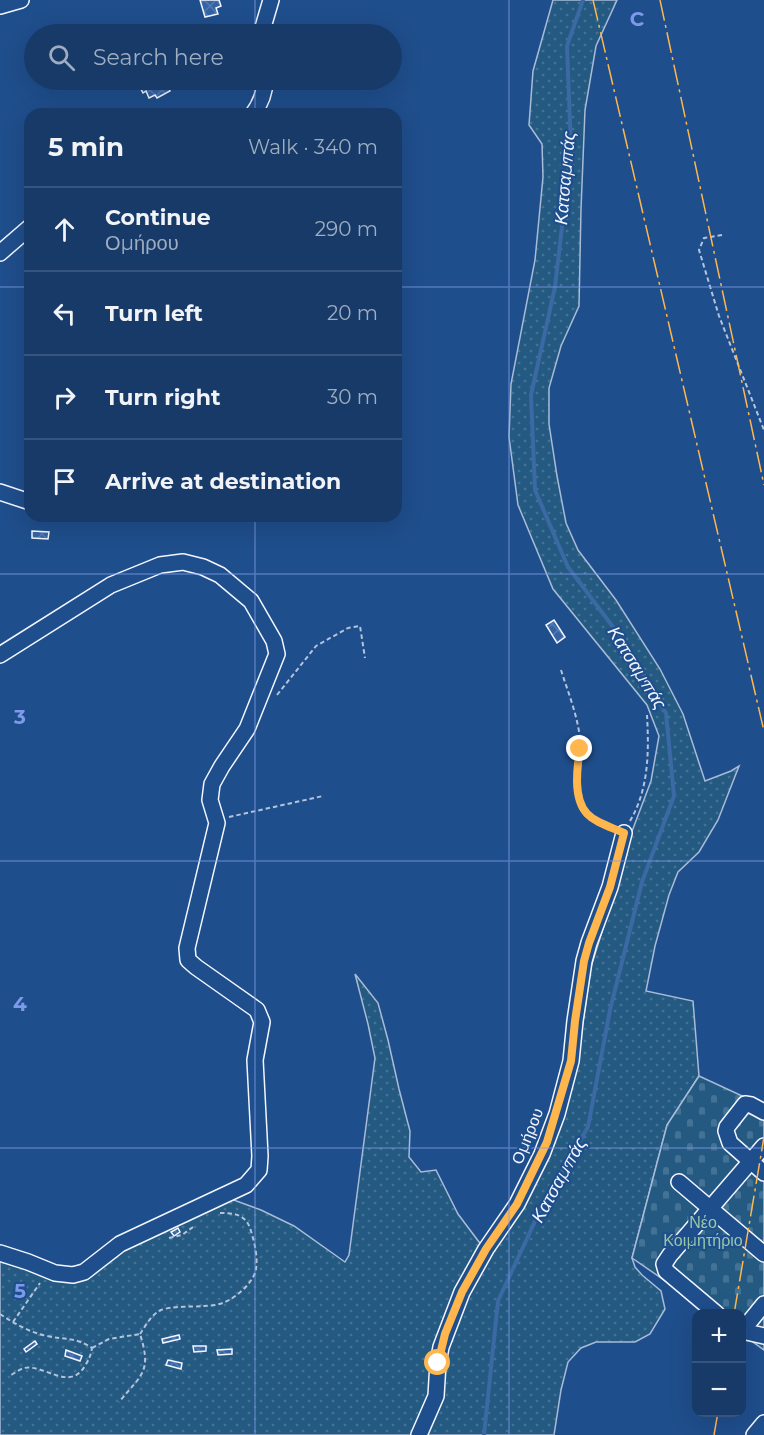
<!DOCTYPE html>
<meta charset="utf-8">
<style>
:root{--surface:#173a69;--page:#20416f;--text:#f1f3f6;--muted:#9eadc0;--line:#36547d}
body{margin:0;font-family:Montserrat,sans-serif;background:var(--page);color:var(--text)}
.controls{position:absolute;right:18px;bottom:18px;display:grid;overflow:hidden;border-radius:12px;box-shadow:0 6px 24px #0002}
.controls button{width:54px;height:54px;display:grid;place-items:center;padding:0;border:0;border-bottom:2px solid var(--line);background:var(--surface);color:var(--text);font:30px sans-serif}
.stop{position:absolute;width:18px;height:18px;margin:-14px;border:4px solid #ffb74d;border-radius:50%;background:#fff}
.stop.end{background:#ffb74d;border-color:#fff;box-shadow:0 2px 6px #0008}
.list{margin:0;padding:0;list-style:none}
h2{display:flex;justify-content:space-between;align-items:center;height:78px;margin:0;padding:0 24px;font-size:26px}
h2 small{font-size:20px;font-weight:400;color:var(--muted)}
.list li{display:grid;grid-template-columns:39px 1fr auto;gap:18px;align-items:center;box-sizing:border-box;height:84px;padding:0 24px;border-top:2px solid var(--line)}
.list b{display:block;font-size:22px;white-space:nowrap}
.list p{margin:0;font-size:20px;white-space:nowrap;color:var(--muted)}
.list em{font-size:20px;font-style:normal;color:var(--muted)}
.icon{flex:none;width:33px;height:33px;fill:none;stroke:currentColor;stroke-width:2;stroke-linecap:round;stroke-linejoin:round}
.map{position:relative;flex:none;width:764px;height:1435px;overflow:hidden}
.search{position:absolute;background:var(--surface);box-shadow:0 6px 24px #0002;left:24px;top:24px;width:378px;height:66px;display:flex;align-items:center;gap:15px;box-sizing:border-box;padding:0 21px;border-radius:33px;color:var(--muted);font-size:22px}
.panel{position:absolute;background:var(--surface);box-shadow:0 6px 24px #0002;left:24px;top:108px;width:378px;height:414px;border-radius:18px}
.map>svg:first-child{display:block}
</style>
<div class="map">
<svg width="764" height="1435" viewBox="0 0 764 1435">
<defs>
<pattern id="grass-dots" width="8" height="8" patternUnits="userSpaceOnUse" patternTransform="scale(1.5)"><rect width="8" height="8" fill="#245a82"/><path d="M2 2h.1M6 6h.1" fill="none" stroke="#447295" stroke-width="1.8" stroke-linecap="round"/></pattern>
<pattern id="cemetery-stones" width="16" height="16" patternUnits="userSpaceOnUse" patternTransform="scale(1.5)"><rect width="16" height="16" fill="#245a82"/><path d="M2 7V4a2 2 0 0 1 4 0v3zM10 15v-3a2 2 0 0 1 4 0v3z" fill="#447295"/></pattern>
<pattern id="building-cross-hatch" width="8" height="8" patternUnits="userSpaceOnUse" patternTransform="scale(1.5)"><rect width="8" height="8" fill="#3563a3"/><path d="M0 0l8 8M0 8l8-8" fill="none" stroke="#537ab1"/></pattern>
</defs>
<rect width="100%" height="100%" fill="#1f4e8c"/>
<!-- grass -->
<g fill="url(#grass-dots)" stroke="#a8bbd7" stroke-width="1.5">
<polygon points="553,0 617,0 596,46 585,110 581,209 579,306 561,346 549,388 549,424 557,476 566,523 578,550 616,600 660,669 683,714 705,781 731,771 739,766 718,820 699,852 678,872 669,895 655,946 646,991 693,1001 699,1076 667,1125 632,1258 635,1267 642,1275 661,1291 665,1309 650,1334 635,1342 596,1342 581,1348 568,1362 561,1390 554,1435 424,1435 450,1339 476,1276 508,1228 580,1042 591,967 620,874 628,842 651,781 659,736 647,705 553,589 518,505 509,437 511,384 535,260 543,177 542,144 529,125 533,71"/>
<polygon points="355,974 378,1003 388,1040 399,1089 410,1131 409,1157 421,1172 436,1170 458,1214 482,1246 414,1435 0,1435 0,1261 61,1280 118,1252 231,1199 261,1210 294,1226 345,1262 349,1255 375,1058 368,1024"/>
</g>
<!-- cemetery -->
<polygon fill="url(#cemetery-stones)" stroke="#a8bbd7" stroke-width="1.5" points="699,1076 764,1106 764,1350 742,1334 742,1314 712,1313 632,1258 667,1125"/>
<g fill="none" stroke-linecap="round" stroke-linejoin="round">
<!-- stream -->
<polyline stroke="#3b69a3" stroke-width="4" points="484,1435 498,1301 543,1204 588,1127 610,1010 642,882 674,796 666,713 625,643 568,567 535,490 531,395 555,287 571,149 567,46 583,0"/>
</g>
<!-- building -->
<g fill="url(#building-cross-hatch)" stroke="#f2f6ff" stroke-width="1.5">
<polygon points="200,0 219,0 221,6 216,8 218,14 205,17"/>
<polygon points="136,80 169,80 172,85 168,86 170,91 157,98 155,95 149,98 146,91 143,93"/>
<polygon points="32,531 49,532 48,539 32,538"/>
<polygon points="554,620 565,637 557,643 546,625"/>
<polygon points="178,1228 180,1232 174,1236 171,1232"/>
<polygon points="179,1335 180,1339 163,1343 162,1339"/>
<polygon points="35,1341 37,1344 26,1352 24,1349"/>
<polygon points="193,1346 206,1346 206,1351 194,1352"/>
<polygon points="232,1349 232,1354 218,1355 217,1350"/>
<polygon points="66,1350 82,1356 80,1361 65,1356"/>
<polygon points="168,1360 182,1363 181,1369 166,1365"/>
</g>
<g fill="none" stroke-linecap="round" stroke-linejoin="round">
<defs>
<g id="minor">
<polyline points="0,6 21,0"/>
<polyline points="261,34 271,0"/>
<path d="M253,114C261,103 265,93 265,80"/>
<polyline points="0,253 30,227"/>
<polyline points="0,492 30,502"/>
<polyline points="0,655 111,585 160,565 183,562 203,567 220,575 251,601 274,641 277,654 247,729 222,766 212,784 210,800 217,823 187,948 188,960 196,967 257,1010 262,1022 255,1060 260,1156 259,1170 246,1185 120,1244 84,1272 73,1275 55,1273 28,1262 0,1253"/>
<polyline points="764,1112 751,1105 745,1104 727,1127 726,1131 730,1143 764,1173"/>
<polyline points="679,1182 764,1254"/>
<polyline points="717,1314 666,1271 664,1264 670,1255 764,1146"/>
<polyline points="742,1331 764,1304"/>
<polyline points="742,1331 764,1336"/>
<polyline points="419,1435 436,1396 438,1363 441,1347 462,1292 486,1249 517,1204 542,1154 557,1114 571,1061 575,1021 584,961 589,943 610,887 624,833"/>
<polyline points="754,1435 764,1423"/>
</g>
</defs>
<!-- minor casing -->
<use href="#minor" stroke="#f2f6ff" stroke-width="18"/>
<!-- path -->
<g stroke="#b3c4dc" stroke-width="2" stroke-dasharray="4.5 3" stroke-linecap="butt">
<polyline points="722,235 704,238 699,250 719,316 764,430"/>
<path d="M561,670C568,692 577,714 580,738C581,746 578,753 578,761C577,768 577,776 577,784C578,811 588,817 611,827"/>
<polyline points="277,695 316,646 348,628 360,626 365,658"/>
<polyline points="229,817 323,796"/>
<path d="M630,821C649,789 649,751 647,715"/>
<polyline points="169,1238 182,1235 193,1227"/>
<path d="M0,1314C15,1324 29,1332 47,1336C65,1340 76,1337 92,1348C91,1355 89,1359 85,1366C69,1392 45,1364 24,1368C20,1369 15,1373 11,1375"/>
<polyline points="13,1322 40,1283"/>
<path d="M140,1334C146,1325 151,1315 161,1310C172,1306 191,1307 203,1306C210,1306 219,1305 225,1302C237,1297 254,1282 256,1269C258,1256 254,1240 250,1228C245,1214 233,1213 220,1213"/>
<path d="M92,1348L109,1339L140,1334C152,1372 142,1374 119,1402"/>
</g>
<!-- minor -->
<use href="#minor" stroke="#1f4e8c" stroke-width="15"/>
<!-- power -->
<g stroke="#ffb74d" stroke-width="1.5" stroke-dasharray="21 4.5 3 4.5" stroke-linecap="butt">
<polyline points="593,0 764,731"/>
<polyline points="660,0 764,485"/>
<polyline points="734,1314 764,1137"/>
<polyline points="714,1435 718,1412"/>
</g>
</g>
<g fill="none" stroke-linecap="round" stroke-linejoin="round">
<!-- route -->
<path stroke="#ffb74d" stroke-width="8" d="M438,1363L445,1334L462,1292L486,1249L517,1204L547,1142L571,1061L575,1021L584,961L589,943L610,887L624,833C594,820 578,818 577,782C577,771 578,760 580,749"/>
</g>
<!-- grid -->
<path fill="none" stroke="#7d9aea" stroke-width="1.5" stroke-opacity="0.55" d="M255,0V34M509,0V1435M255,80V114M0,287H30M396,287H764M255,516V1435M0,574H764M0,861H764M0,1148H764"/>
<g text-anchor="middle" stroke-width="4.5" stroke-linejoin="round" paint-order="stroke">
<!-- street labels -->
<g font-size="16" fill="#f2f6ff" stroke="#1f4e8c">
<text transform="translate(527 1136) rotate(-68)" y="6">Ομήρου</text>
</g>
<!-- park labels -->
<g font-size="16" fill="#97c8a6" stroke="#1f4e8c">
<text x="703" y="1228">Νέο<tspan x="703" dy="18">Κοιμητήριο</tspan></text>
</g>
<!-- water labels -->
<g font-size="18" font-style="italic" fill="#f2f6ff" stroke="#1f4e8c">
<text transform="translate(565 178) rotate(-85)" y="6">Κατσαμπάς</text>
<text transform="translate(637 668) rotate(58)" y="6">Κατσαμπάς</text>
<text transform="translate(559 1180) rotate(-61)" y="6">Κατσαμπάς</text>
</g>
</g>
<g font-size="20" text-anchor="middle" font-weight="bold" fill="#7d9aea" stroke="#1f4e8c" stroke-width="4.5" stroke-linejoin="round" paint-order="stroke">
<text x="637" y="26">C</text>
<text x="20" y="724">3</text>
<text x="20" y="1011">4</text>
<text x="20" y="1298">5</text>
</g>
</svg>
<div class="controls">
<button>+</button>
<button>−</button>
</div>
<div class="stop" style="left:438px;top:1363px"></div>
<div class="stop end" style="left:580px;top:749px"></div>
<div class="search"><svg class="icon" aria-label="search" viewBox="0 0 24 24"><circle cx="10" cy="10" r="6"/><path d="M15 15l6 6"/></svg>Search here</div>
<section class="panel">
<h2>5 min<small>Walk · 340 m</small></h2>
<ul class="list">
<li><svg class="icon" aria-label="ahead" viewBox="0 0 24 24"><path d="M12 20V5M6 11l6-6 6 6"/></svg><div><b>Continue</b><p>Ομήρου</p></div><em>290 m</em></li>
<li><svg class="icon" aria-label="left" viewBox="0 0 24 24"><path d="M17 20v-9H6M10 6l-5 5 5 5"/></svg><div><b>Turn left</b></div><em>20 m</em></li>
<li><svg class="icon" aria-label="right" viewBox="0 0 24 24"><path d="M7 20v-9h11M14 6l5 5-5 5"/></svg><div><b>Turn right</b></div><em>30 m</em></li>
<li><svg class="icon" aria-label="arrive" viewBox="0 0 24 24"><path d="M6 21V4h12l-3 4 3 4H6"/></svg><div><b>Arrive at destination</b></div></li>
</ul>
</section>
</div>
